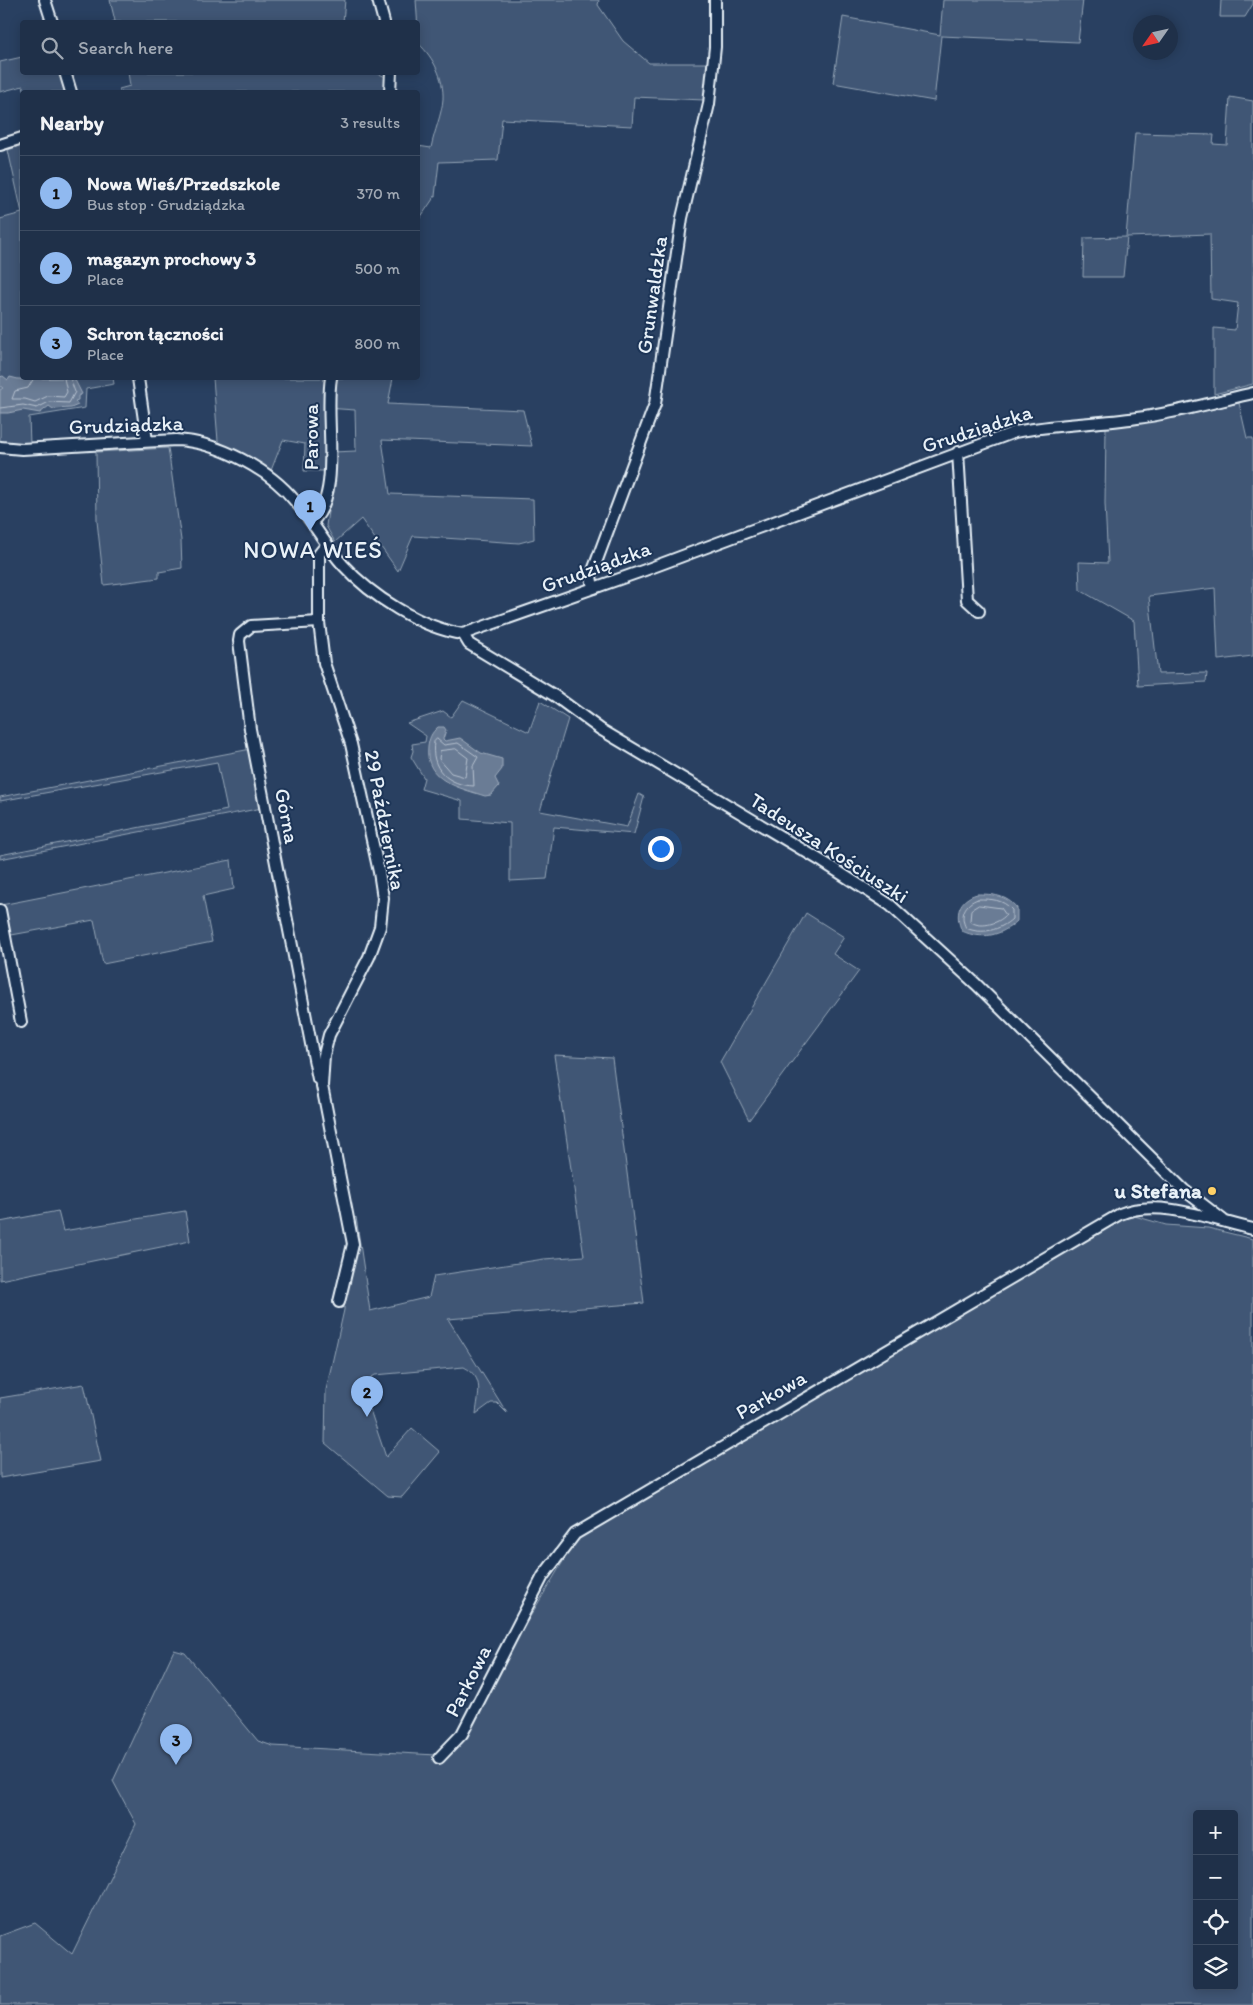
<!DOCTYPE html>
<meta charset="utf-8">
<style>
:root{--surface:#1f3049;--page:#273850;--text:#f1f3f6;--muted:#a1a9b4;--line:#3c4b61;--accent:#90b9f0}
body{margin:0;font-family:Itim,sans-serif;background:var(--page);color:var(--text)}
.controls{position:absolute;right:15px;bottom:15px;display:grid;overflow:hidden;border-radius:5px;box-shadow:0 2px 12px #0003}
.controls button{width:45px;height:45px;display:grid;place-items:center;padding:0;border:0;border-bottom:1px solid var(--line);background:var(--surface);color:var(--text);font:25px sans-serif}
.compass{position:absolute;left:1133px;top:15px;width:45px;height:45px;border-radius:50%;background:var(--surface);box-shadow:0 2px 12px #0003;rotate:236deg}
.you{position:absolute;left:660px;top:848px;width:18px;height:18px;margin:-12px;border:4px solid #fff;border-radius:50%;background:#1a73e8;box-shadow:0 0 0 8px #1a73e833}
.badge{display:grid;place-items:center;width:32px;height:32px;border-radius:50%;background:var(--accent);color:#111;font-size:16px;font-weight:700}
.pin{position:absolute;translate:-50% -41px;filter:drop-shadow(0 1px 2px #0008)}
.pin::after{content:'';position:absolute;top:26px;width:18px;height:15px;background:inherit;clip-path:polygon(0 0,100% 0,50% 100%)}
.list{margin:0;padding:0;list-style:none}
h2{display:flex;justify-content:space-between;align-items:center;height:65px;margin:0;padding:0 20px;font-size:21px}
h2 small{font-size:16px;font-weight:400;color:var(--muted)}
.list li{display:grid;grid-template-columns:32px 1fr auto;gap:15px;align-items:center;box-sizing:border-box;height:75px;padding:0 20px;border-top:1px solid var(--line)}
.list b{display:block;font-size:19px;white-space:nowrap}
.list p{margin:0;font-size:16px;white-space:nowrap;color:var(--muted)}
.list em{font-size:16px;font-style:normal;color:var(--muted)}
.icon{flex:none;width:28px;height:28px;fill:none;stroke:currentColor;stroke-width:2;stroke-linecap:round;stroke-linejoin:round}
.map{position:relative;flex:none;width:1253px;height:2005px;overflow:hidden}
.search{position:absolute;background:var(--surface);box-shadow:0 2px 12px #0003;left:20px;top:20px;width:400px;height:55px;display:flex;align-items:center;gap:12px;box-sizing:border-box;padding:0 18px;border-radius:5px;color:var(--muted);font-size:19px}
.panel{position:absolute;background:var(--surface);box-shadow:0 2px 12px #0003;left:20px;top:90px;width:400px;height:290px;border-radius:5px}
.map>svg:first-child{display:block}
</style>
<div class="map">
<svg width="1253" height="2005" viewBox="0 0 1253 2005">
<rect width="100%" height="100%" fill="#294061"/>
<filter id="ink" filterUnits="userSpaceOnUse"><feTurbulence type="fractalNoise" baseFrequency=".02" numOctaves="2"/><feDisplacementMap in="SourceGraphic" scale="10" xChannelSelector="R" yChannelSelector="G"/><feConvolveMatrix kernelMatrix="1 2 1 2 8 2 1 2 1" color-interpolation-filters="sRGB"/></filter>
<g filter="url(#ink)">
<!-- green -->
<g fill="#415774" stroke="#94a4b6" fill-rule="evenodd">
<polygon points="110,0 345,0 343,22 112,22 115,21"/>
<path d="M416,0H599L598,5L623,41L649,63H709L704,100L634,97L632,126L502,119L498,160L439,162L435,196L418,221V146L431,148C434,132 442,114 443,99C444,78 433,57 419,44Z"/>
<polygon points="943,0 1083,0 1078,42 941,36 934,101 833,83 843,17 940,35"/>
<polygon points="1221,0 1253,0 1253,4 1245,17 1220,17"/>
<polygon points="22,57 22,72 61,73 67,92 25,92 23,86 0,92 0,62"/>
<polygon points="128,72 374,72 386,77 385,92 120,92 119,89 130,86"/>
<polygon points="1230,97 1253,101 1253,384 1214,394 1214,328 1235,330 1238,303 1211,299 1210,234 1127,237 1123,277 1083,277 1084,238 1126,237 1135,133 1214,135 1213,144 1227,145"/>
<polygon points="22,145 22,378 113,378 114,384 86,389 85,408 29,417 30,444 0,441 0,219 22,213 8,150"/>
<polygon points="213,378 393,378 388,404 523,410 532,446 382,440 390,494 533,499 534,539 519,543 413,536 398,571 361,519 335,542 326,526 332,482 333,452 356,451 355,410 326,408 324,471 304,471 305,444 283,440 270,473 218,441"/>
<polygon points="1239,403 1247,438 1253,438 1253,656 1218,660 1215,588 1149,596 1158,674 1207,673 1206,682 1138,686 1134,621 1080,590 1079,562 1108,563 1105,503 1106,427 1175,418"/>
<polygon points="168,448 181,540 182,568 159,572 159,578 104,585 97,521 96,452"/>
<polygon points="463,700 529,732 540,701 568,719 540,811 627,827 639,794 644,797 634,834 554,827 547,879 510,881 510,823 462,819 462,801 421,789 424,778 411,757 413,751 412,744 425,742 426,736 407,723 443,711 451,717"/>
<polygon points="251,749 262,808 0,859 0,855 227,810 217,762 0,801 0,797"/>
<polygon points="231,860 234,889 203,896 212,942 103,964 94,920 6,936 1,905"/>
<polygon points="806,913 844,937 833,954 859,971 749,1120 720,1062"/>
<path d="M554,1055L612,1058L644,1303L448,1319L507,1413L497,1403H491L476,1414C478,1394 485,1378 464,1367L375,1375L366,1381L367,1401L386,1457L412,1428L440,1452L402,1497L388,1496L325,1443L326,1390L344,1310L347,1226L356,1217L370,1311L429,1297L434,1276L544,1259L584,1256Z"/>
<polygon points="58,1211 63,1231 185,1211 190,1241 0,1280 0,1222"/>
<path d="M1131,1215L1166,1225L1208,1228L1253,1239V2005H0V1936L35,1923L72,1954L136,1824L113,1781L174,1650L185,1653L258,1741L273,1746L436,1755L442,1764L577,1538L1116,1219ZM1197,1814H1234V1986H1197Z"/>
<polygon points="84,1384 101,1461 0,1478 0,1398"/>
</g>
<!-- water -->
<g fill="#6b7c95" stroke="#9dabbd">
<polygon points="3,376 8,380 10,377 18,379 74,378 82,394 78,396 78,400 75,401 78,405 71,408 53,409 49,406 40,413 23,410 8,413 0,413 0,390 3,388 0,386 0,377"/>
<path d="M438,727H444L446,730L443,739L445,741L460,738L481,753L502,759V769L495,778L499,786L491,795L485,796C460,788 424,781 428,747C429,739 431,733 438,727Z"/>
<path d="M977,894C993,894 1006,895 1017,908V921C1001,936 982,940 962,931C954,914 959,899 977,894Z"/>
</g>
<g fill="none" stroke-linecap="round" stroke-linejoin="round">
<!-- shore -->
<g stroke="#b6c2d0" stroke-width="1">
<polyline points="34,378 28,388 15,391 12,399 25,399 35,402 48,396 64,397 67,392 64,378"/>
<polyline points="0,408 23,405 37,408 49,402 69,403 75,392 70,378"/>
<path d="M437,739L444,745L458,743L478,757L473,766L474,786C448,785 430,769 434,742Z"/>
<polygon points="456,749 468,758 465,777 451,773 439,759 440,751"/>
<path d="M978,899C991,899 1003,899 1012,910V919C1000,930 982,935 966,928C959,915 965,903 978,899Z"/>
<path d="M979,905L1001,908L1006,915C998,924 979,929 970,921L971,910Z"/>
</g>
<defs>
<g id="minor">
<polyline points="45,0 52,22"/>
<polyline points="378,0 384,22"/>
<polyline points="65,72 71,92"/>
<polyline points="390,92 391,72"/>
<polyline points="0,145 22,138"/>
<polyline points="138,378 147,441"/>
<path d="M0,447L22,449L176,440C218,442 269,469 295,501C313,521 325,545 343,565C371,596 421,628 463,634L645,570L1015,432C1056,424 1096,424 1137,418C1176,413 1215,402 1253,393"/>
<polyline points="958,452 967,600 979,611"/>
<path d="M312,522C343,494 324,417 331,378"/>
<polyline points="327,544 319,554 319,622 324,663 351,744 379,872 383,898 380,927 369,957 329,1035 324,1055 322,1086 353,1244 339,1302"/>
<polyline points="593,588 591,576 655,404 682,218 709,104 715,47 715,0"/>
<polyline points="319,622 251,626 240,635 239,641 250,729 312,1049 318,1079 321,1081"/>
<polyline points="463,634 469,644 555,696 600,729 823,862 890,905 976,984 1184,1190 1223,1220"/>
<polyline points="0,910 21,1022"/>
<path d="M439,1758L462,1734L543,1576L575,1534L1120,1214C1159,1198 1213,1220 1253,1229"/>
</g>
</defs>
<!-- minor casing -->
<use href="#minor" stroke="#e8f1f8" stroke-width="14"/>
<!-- minor -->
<use href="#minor" stroke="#1d3557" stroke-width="10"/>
</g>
</g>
<!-- markers -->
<circle fill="#ffd166" stroke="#1d3557" stroke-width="2" cx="1212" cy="1191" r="5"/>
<g text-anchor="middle" stroke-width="4" stroke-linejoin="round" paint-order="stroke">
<!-- street labels -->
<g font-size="21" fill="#e8f1f8" stroke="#1d3557">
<text transform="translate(652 295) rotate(-82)" y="7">Grunwaldzka</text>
<text transform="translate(126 425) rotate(-2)" y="7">Grudziądzka</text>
<text transform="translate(977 429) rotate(-18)" y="7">Grudziądzka</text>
<text transform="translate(311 437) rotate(-90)" y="7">Parowa</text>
<text transform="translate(596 567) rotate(-20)" y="7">Grudziądzka</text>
<text transform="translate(287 816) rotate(79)" y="7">Górna</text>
<text transform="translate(385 820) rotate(79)" y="7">29 Października</text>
<text transform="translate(829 848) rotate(33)" y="7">Tadeusza Kościuszki</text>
<text transform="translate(771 1395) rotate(-30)" y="7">Parkowa</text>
<text transform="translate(468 1681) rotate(-63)" y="7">Parkowa</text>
</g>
<!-- poi labels -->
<g font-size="21" font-weight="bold" fill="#e8f1f8" stroke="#1d3557" text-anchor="end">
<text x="1202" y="1198">u Stefana</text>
</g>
<!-- quarter labels -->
<g font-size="24" letter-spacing="1" fill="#e8f1f8" stroke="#1d3557">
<text x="313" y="558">NOWA WIEŚ</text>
</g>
</g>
</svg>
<div class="controls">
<button>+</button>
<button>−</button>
<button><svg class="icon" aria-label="locate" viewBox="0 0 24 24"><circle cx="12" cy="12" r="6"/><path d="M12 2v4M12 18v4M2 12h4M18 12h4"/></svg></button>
<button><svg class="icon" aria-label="layers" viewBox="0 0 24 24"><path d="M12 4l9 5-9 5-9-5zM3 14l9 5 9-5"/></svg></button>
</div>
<svg class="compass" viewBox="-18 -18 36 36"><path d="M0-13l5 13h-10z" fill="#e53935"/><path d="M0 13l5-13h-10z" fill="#a1a9b4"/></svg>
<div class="you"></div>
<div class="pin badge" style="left:310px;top:531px">1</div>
<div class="pin badge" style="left:367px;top:1417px">2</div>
<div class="pin badge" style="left:176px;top:1765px">3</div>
<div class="search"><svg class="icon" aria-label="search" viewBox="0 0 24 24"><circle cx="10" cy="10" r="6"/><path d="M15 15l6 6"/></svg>Search here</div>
<section class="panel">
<h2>Nearby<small>3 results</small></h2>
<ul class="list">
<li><span class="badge">1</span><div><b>Nowa Wieś/Przedszkole</b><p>Bus stop · Grudziądzka</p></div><em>370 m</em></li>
<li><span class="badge">2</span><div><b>magazyn prochowy 3</b><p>Place</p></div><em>500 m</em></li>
<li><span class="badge">3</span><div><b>Schron łączności</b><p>Place</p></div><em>800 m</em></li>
</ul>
</section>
</div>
